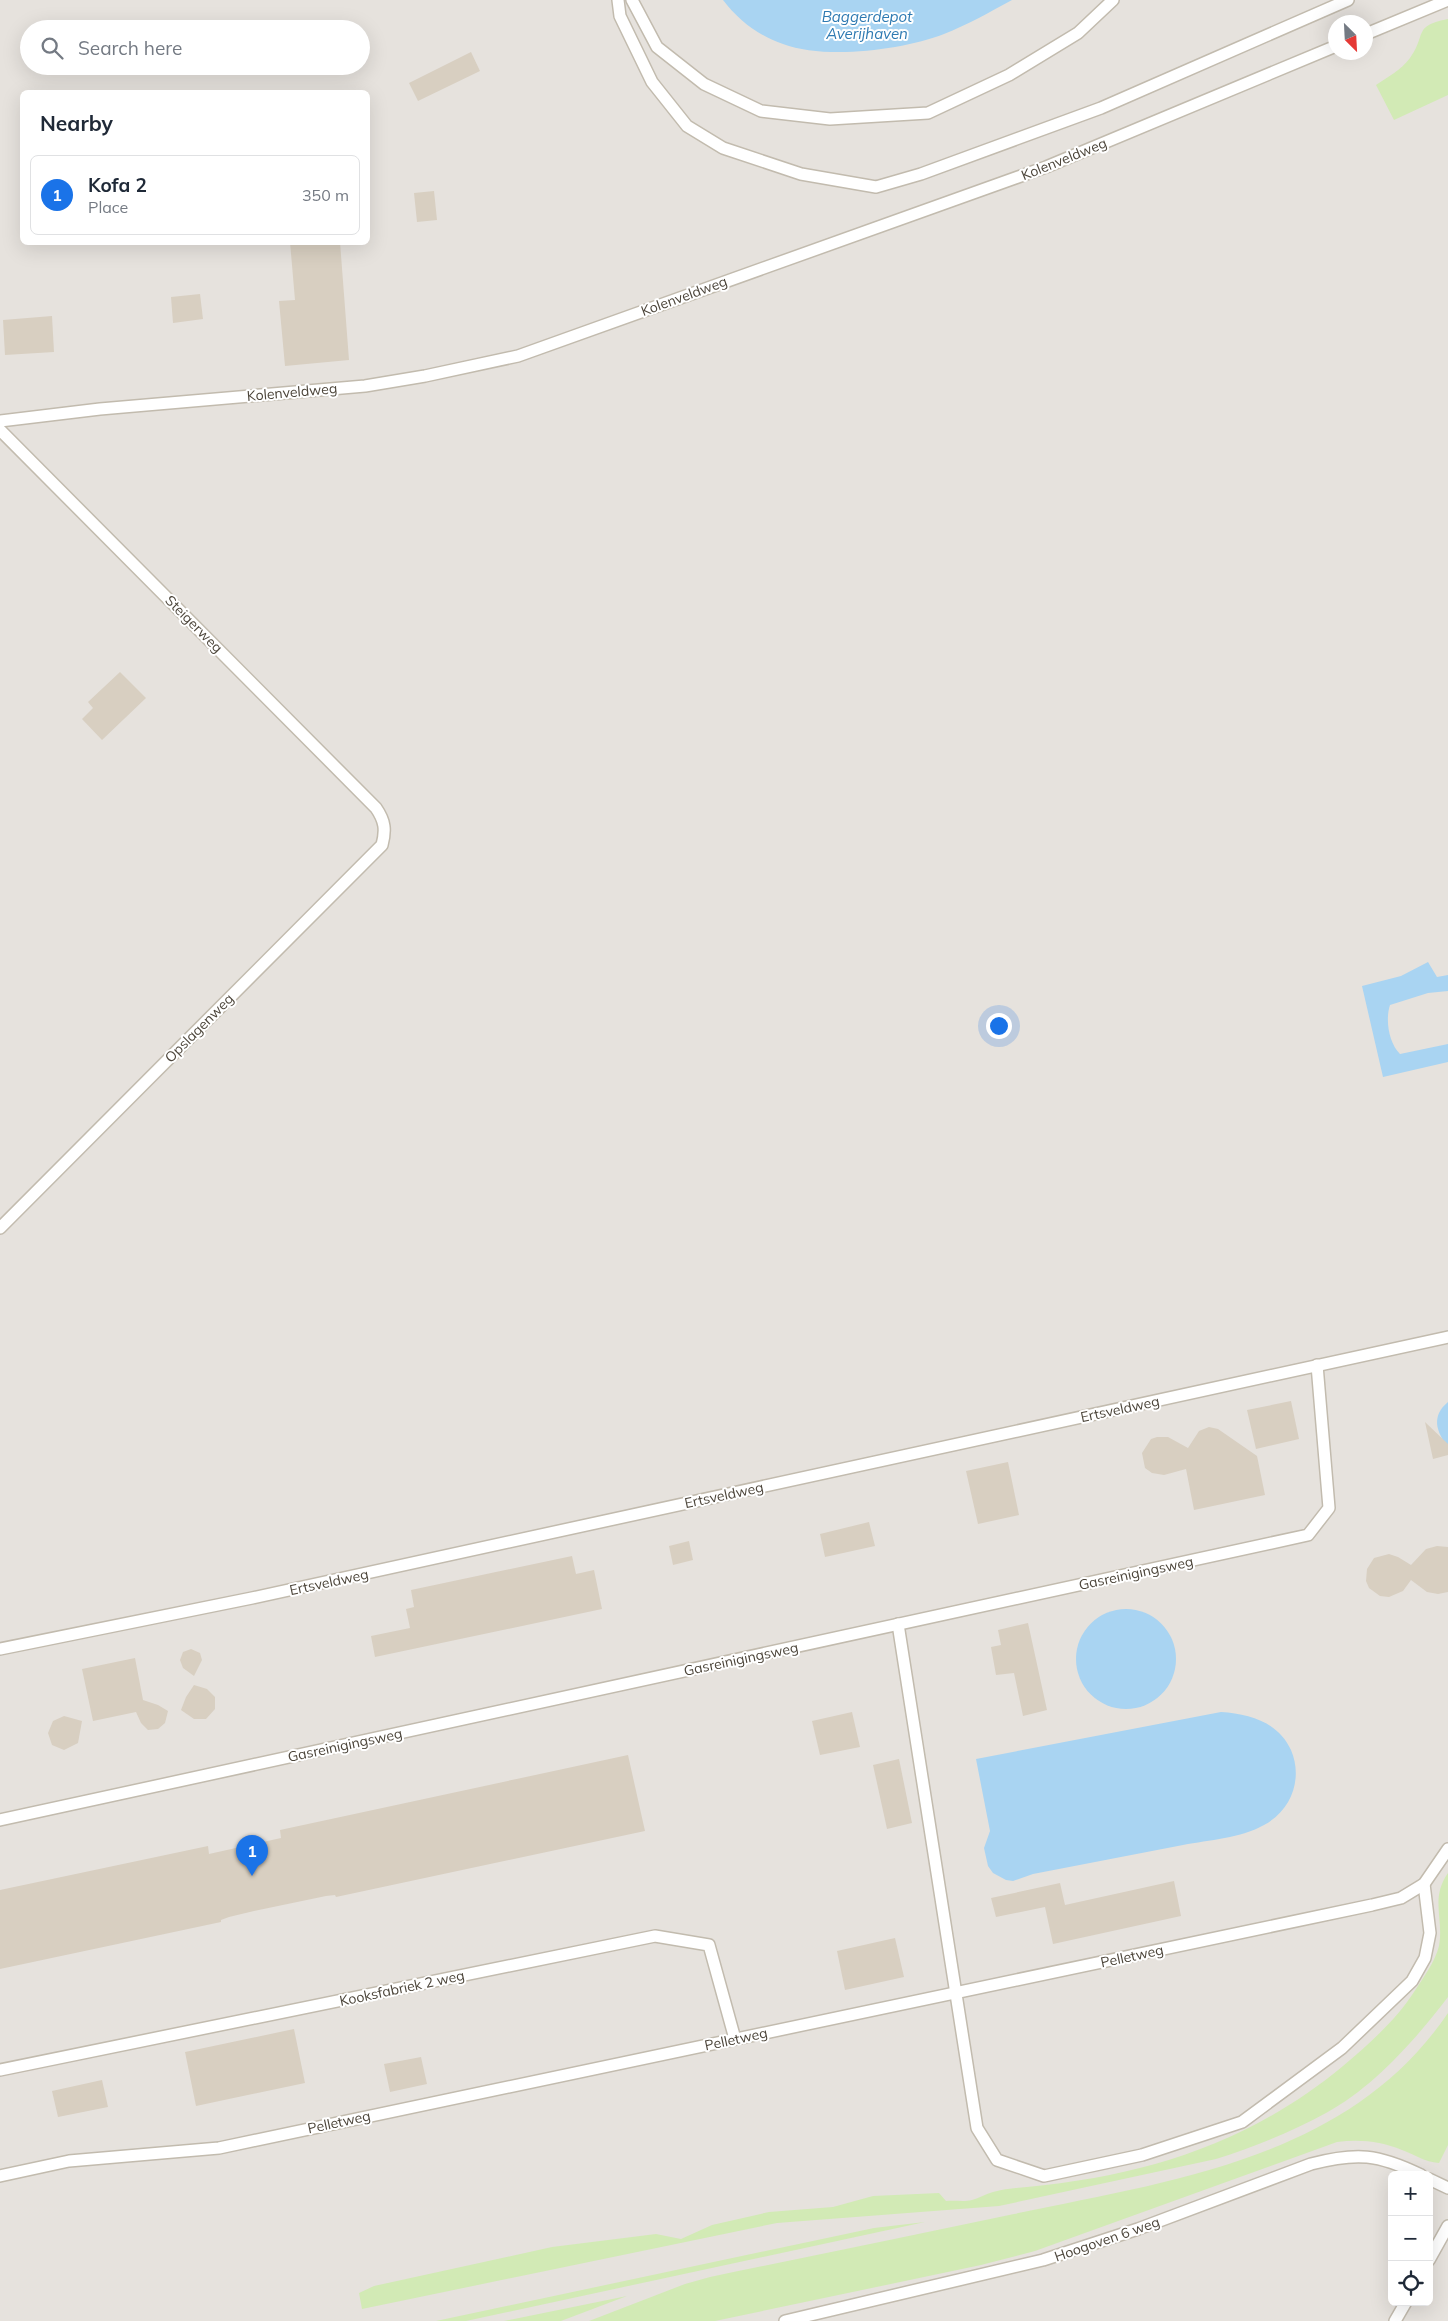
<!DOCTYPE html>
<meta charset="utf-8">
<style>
:root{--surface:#fff;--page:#f6f6f7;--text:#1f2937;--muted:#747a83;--line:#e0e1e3;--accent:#1a73e8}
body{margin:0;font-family:Mulish,sans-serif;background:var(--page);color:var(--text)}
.controls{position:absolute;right:15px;bottom:15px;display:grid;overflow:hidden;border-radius:8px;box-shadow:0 5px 20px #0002}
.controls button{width:45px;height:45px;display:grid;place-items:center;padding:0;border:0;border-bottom:1px solid var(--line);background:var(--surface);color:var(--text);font:25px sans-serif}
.compass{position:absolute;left:1328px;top:15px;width:45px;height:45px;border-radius:50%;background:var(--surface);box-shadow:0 5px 20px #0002;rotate:156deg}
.you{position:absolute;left:998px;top:1025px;width:18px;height:18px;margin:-12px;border:4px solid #fff;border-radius:50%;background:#1a73e8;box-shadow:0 0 0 8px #1a73e833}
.badge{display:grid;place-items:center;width:32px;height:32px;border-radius:50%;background:var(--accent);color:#fff;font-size:16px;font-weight:700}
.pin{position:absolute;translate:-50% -41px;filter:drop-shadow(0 1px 2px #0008)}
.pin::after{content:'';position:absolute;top:26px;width:18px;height:15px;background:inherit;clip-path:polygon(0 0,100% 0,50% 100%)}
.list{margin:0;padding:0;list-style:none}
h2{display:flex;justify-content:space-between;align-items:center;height:65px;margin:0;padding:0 20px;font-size:21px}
h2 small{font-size:16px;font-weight:400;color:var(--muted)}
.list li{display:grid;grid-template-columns:32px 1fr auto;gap:15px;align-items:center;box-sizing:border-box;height:80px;margin:0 10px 10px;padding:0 10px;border:1px solid var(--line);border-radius:8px}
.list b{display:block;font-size:19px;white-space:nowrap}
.list p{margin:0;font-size:16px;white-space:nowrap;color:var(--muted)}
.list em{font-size:16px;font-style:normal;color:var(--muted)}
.icon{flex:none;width:28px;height:28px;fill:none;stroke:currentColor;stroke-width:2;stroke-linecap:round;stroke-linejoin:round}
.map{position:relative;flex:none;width:1448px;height:2321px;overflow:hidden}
.search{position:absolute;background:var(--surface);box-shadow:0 5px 20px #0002;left:20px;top:20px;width:350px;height:55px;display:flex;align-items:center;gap:12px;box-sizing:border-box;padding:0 18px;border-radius:28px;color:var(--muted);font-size:19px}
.panel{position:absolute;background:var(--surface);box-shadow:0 5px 20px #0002;left:20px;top:90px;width:350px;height:155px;border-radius:8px}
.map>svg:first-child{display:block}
</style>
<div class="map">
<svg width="1448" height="2321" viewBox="0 0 1448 2321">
<rect width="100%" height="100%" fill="#f6f3ec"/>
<!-- industrial -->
<path fill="#e6e2dd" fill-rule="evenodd" d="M0,0H1448V2321H0ZM1336,22H1366V52H1336ZM29,29H361V66H29ZM22,92H368V242H22ZM1392,2175H1429V2302H1392Z"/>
<!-- green -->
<g fill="#d2eab5">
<path d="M1448,19V95L1394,120L1376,85C1388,77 1401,70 1410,58C1427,35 1412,26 1448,19Z"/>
<path d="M1448,1873V1997C1415,2040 1374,2087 1326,2113C1291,2132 1254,2147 1216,2159L999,2206L777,2223L362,2309L359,2293L374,2286L552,2247L656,2234L681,2239L712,2225L769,2212L833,2207L873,2196L939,2193L946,2201C954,2200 964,2202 972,2200C979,2198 986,2194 993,2192C1004,2189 1016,2188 1027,2187C1146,2176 1250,2143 1343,2066C1368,2045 1396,2020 1414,1992C1423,1978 1435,1962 1439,1946C1444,1918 1430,1899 1448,1873Z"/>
<path d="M1448,2013V2145L1439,2163C1424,2162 1416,2155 1402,2150C1381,2141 1359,2139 1337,2142L1035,2251L981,2265L715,2321H589L685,2284L710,2277C812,2256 913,2235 1014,2214C1173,2180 1349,2159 1448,2013Z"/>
<polygon points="925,2222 466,2321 436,2321 874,2228"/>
<polygon points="627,2296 561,2321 504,2321"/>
</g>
<!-- water -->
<g fill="#a9d4f2">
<path d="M723,0H1012C990,12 967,25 944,34C902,50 826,60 783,44C759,36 738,20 723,0Z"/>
<path d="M1428,962L1437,977L1448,975V991L1428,993L1390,1005C1385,1020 1389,1043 1400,1054L1448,1044V1062L1383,1077L1362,986L1401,976Z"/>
<path d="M1448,1402V1447C1436,1432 1431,1416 1448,1402Z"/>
<circle cx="1126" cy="1659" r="50"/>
<path d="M1221,1712C1250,1714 1278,1722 1291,1750C1303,1778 1292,1810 1264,1825C1241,1838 1209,1840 1183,1845C1133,1855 1083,1864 1033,1874L1013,1881L1006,1880L993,1873L988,1866L984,1848L990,1831L976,1759Z"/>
</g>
<!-- building -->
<g fill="#d8cfc1">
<polygon points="471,52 480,71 418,101 409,83"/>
<polygon points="434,191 437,220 417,222 414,193"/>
<polygon points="290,242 340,242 349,360 285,366 279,301 295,300"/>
<polygon points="200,294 203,319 173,323 171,297"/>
<polygon points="52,316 54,352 5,355 3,320"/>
<polygon points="120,672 146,698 102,740 82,719 93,708 88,702"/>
<polygon points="1291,1401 1299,1439 1256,1449 1247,1410"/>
<polygon points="1425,1422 1448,1444 1448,1455 1433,1459"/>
<polygon points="1209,1427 1218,1429 1257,1456 1265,1495 1194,1510 1186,1469 1164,1475 1152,1473 1145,1468 1142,1453 1151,1439 1157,1437 1168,1437 1188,1448 1199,1431"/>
<polygon points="1008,1462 1019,1515 978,1524 966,1471"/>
<polygon points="869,1522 875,1546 825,1557 820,1534"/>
<polygon points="689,1541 693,1560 673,1565 669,1546"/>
<polygon points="1437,1546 1448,1547 1448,1592 1438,1594 1427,1592 1411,1580 1403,1591 1389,1597 1380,1596 1369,1588 1366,1581 1367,1569 1374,1558 1389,1554 1398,1557 1411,1565 1426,1549"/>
<polygon points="572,1556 576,1574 594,1570 602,1609 375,1657 371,1636 410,1628 406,1609 414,1607 411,1590"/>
<polygon points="1028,1623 1047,1710 1023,1716 1014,1673 996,1675 991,1647 1001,1645 998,1630"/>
<polygon points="191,1649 200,1653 202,1660 194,1676 183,1668 180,1660 183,1652"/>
<polygon points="135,1658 143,1700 158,1705 168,1711 165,1723 158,1729 148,1730 141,1723 136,1712 93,1721 82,1669"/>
<polygon points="194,1685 207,1689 215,1697 215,1709 206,1719 194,1719 181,1710 186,1697"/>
<polygon points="852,1712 860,1747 820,1755 812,1721"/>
<polygon points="64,1716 82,1721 78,1743 64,1750 52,1745 48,1733 53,1721"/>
<polygon points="628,1755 645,1831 336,1897 335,1895 326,1896 254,1911 229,1917 221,1920 221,1922 0,1969 0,1890 208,1846 209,1854 281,1838 280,1830"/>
<polygon points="899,1759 912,1823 887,1829 873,1765"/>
<polygon points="1174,1881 1181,1916 1053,1944 1045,1907 996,1917 991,1898 1060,1883 1065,1905"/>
<polygon points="895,1938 904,1977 845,1990 837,1951"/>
<polygon points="294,2029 305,2083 196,2106 185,2052"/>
<polygon points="421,2057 427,2084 390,2092 384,2064"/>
<polygon points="102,2080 108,2107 58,2117 52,2091"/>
</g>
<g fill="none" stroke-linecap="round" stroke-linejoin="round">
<defs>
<g id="lane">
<polyline points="618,0 620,16 652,82 687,126 723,148 801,174 876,187 921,174 1101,108 1348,0"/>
<polyline points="632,0 657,47 704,84 761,111 830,119 928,113 1009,75 1078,33 1113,0"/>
<polyline points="1366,34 1448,0"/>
<polyline points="0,421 100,409 365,386 425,376 518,356 1046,167 1336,46"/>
<path d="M0,430L376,808C385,821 386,830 382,845L0,1228"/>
<polyline points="898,1624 977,2128 997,2160 1044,2176 1142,2155 1242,2122 1342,2048 1412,1981 1425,1958 1430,1933 1424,1884"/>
<polyline points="0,1649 252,1598 1448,1337"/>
<polyline points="0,1820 1308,1535 1329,1508 1317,1365"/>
<polyline points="0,2070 655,1936 709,1945 735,2039"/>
<polyline points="0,2176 69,2161 219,2148 1372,1905 1401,1898 1424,1884 1448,1849"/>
<polyline points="1429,2179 1448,2188"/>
<polyline points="1429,2260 1448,2226"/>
<path d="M785,2321L1043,2260L1138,2229L1311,2164C1357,2152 1378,2154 1421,2175"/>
<polyline points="1395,2321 1406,2302"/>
</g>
</defs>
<!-- lane casing -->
<use href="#lane" stroke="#c2bbae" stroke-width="14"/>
<!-- lane -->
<use href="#lane" stroke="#fff" stroke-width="11"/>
</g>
<g text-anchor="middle" stroke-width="4" stroke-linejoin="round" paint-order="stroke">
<!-- street labels -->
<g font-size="14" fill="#4b4439" stroke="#fff">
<text transform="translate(1064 159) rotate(-22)" y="5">Kolenveldweg</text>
<text transform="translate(684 296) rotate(-20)" y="5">Kolenveldweg</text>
<text transform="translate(292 392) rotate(-5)" y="5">Kolenveldweg</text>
<text transform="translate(194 624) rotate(45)" y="5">Steigerweg</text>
<text transform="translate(199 1028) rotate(-45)" y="5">Opslagenweg</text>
<text transform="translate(1120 1409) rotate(-12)" y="5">Ertsveldweg</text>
<text transform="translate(724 1495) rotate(-12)" y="5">Ertsveldweg</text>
<text transform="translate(1136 1573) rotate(-12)" y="5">Gasreinigingsweg</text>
<text transform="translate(329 1582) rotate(-12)" y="5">Ertsveldweg</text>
<text transform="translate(741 1659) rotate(-12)" y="5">Gasreinigingsweg</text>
<text transform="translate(345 1745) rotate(-12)" y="5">Gasreinigingsweg</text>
<text transform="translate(1132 1956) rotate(-12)" y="5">Pelletweg</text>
<text transform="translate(402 1988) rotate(-12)" y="5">Kooksfabriek 2 weg</text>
<text transform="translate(736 2039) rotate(-12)" y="5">Pelletweg</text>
<text transform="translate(339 2122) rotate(-12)" y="5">Pelletweg</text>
<text transform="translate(1107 2239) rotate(-19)" y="5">Hoogoven 6 weg</text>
</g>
<!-- water labels -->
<g font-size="15" font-style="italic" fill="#2e7ab2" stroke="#fff">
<text x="867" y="22">Baggerdepot<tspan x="867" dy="17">Averijhaven</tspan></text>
</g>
</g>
</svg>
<div class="controls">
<button>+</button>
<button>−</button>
<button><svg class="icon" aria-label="locate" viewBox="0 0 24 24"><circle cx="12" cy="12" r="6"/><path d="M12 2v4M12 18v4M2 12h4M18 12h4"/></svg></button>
</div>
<svg class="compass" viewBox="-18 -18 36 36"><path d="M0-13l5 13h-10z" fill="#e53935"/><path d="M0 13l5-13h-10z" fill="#747a83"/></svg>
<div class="you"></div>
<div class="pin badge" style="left:252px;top:1876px">1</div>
<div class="search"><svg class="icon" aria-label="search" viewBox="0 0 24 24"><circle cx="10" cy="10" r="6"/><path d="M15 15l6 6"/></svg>Search here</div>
<section class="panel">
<h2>Nearby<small></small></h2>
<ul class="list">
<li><span class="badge">1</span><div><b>Kofa 2</b><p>Place</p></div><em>350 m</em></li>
</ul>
</section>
</div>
